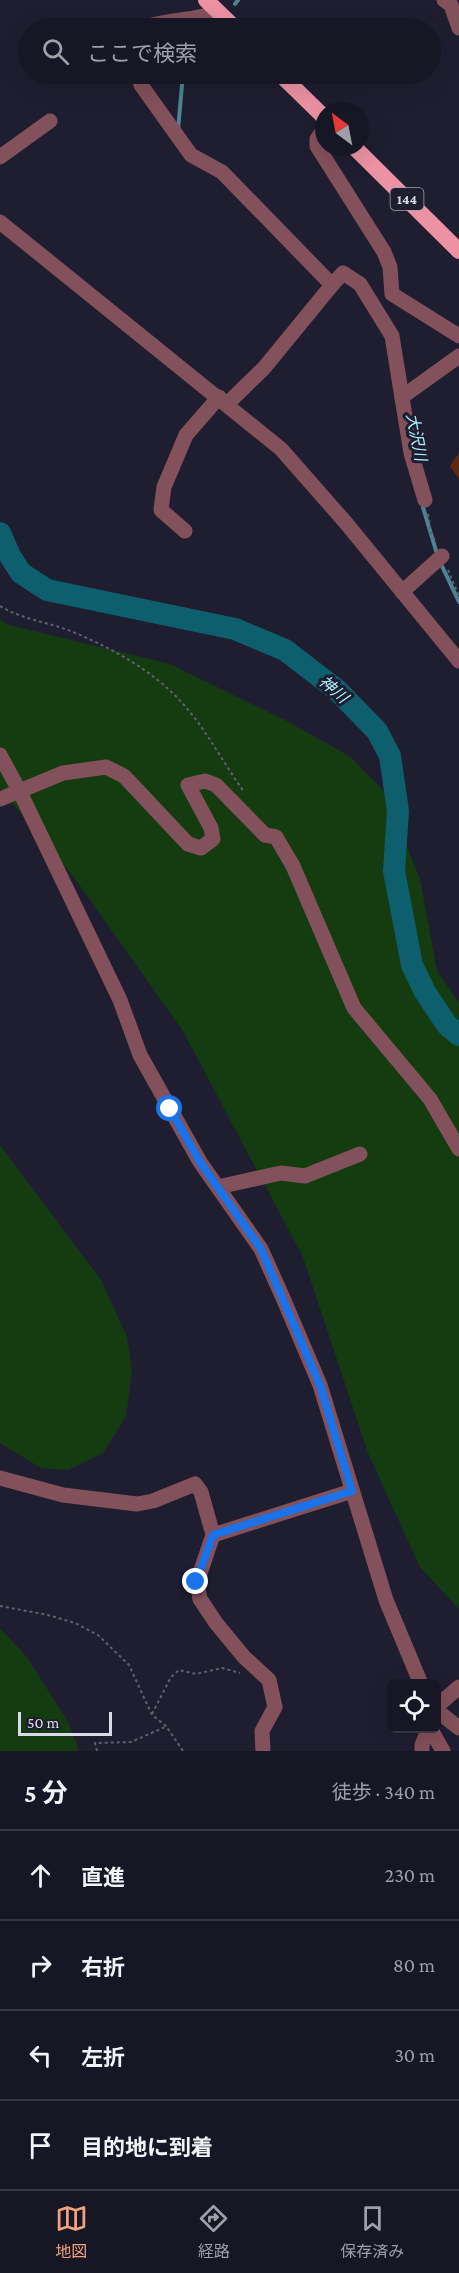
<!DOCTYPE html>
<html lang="ja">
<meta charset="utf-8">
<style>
:root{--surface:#171625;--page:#242332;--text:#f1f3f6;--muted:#9e9fa7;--line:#363542;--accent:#f2a17e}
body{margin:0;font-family:"Crimson Pro","Noto Sans JP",serif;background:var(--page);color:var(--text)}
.controls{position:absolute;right:18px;bottom:18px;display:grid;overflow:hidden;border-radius:9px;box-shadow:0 6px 24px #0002}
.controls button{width:54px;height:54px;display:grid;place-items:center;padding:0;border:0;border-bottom:2px solid var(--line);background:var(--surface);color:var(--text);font:30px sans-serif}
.compass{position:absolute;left:315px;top:102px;width:54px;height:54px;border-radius:50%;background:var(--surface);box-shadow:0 6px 24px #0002;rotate:328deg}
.scale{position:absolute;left:18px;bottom:15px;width:94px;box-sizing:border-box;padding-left:6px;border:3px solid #dbdbe8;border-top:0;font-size:16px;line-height:21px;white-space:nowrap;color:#dbdbe8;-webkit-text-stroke:4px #1f1e31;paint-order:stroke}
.stop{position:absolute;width:18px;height:18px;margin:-14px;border:4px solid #1a73e8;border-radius:50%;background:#fff}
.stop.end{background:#1a73e8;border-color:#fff;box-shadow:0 2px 6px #0008}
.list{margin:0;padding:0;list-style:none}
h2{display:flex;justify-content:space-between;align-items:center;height:78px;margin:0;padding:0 24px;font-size:26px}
h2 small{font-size:20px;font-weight:400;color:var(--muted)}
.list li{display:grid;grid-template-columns:39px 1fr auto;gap:18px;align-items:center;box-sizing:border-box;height:90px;padding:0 24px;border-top:2px solid var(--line)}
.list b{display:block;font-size:22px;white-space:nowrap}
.list em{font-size:20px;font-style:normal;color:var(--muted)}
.icon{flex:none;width:33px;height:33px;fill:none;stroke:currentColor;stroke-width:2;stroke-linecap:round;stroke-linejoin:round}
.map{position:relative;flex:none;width:459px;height:1751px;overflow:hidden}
.search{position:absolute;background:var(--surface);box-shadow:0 6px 24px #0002;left:18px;right:18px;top:18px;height:66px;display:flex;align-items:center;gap:15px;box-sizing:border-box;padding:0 21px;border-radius:33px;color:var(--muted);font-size:22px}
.sheet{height:438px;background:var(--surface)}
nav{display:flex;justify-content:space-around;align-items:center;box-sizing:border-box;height:84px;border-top:2px solid var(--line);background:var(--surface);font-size:16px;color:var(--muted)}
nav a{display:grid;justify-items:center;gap:3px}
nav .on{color:var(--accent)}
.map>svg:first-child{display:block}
</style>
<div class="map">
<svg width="459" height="1751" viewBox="0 0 459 1751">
<rect width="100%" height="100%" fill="#1f1e31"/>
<!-- green -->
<g fill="#153c10">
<polygon points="0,620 9,625 170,664 285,720 351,757 385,792 420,879 437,971 459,1003 459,1609 420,1567 368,1453 303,1257 183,1031 76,880 0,788"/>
<polygon points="0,1145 101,1280 127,1337 132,1371 126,1416 103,1453 68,1470 41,1468 0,1443"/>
<polygon points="0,1628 26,1656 67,1720 78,1747 77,1751 0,1751"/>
</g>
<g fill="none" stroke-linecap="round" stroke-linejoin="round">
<!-- stream -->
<g stroke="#4b8492" stroke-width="4">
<polyline points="235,4 238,0"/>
<polyline points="178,130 183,74"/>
<polyline points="422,504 437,554"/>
<polyline points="441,564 459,602"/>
</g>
<!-- river -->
<polyline stroke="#0d5f6d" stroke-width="22" points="0,533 10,556 21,573 47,590 235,629 285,650 337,690 377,731 390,756 398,811 394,871 412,965 425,992 447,1025 459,1035"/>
<!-- path -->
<g stroke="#605f70" stroke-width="2" stroke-dasharray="3 3" stroke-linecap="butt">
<polyline points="428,514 431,532 436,543"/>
<polyline points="448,570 459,596"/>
<path d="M0,606C23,620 49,622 73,632C114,649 155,672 184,705C207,731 224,764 244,792"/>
<polyline points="0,1606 48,1615 75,1623 98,1635 129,1665 152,1715 166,1726 183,1751"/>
<polyline points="152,1714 171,1677 179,1670 196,1674 222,1668 240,1673"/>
<polyline points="97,1751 95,1743 131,1742 165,1727"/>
</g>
<!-- minor -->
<g stroke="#83515b" stroke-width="15">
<polyline points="444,0 451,5 459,28"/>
<path d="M142,28C167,19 193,21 218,12"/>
<polyline points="138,74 141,85 191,155 222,172 332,285"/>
<polyline points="324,129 317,139 317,146 384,252 390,267 392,294 459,336"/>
<polyline points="0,157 50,121"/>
<polyline points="0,222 281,449 346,523 459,661"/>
<polyline points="402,397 459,356"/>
<polyline points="227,404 264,368 332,285 343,273 360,284 392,336 411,453 425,500"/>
<polyline points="185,531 161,510 164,487 186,435 219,397"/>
<polyline points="402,592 442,556"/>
<polyline points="0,755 20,792 120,1000 140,1055 200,1162 261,1249 283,1298 320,1385 386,1600 421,1684"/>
<polyline points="0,799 63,773 106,767 124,776 188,844 201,848 213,839 211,828 188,785 205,781 216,785 265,835 276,837 293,866 354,1008 430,1099 459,1149"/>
<polyline points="218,1187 281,1173 305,1176 360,1154"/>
<polyline points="0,1478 63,1495 137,1504 153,1501 195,1484 201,1492 213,1535 197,1582 200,1599 216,1623 244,1657 269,1680 275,1707 262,1731 263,1751"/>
<polyline points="213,1535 352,1491"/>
<polyline points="436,1707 459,1687"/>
<polyline points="436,1710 459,1728"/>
<polyline points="430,1728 443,1751"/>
<polyline points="422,1751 422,1745 429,1728"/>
</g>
<!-- trunk -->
<g stroke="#ec92a4" stroke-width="16">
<polyline points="206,0 235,28"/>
<polyline points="280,74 324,117"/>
<polyline points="354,147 459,251"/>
</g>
</g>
<!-- wall -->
<polygon fill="#5f2a12" points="459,453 459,479 450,466"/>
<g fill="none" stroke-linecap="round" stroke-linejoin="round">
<!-- route -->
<polyline stroke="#1a73e8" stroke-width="8" points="170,1109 200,1162 261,1249 320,1385 352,1491 213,1535 196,1582"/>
</g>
<g text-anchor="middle" stroke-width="6" stroke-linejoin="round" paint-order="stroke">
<!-- shield labels -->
<rect fill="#1f1e31" stroke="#a3a2b1" stroke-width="1.5" x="390.5" y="188" width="33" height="22" rx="4.5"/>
<g font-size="14" font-weight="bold" fill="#dbdbe8">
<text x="407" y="204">144</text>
</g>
<!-- water labels -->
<g font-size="16" font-style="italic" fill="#a9f0ff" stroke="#1f1e31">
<text transform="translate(417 437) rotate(79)" y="6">大沢川</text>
<text transform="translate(334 689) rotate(41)" y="6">神川</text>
</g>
</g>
</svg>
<div class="controls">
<button><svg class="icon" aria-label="locate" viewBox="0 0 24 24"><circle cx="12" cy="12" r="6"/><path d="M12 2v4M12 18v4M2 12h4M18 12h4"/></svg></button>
</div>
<svg class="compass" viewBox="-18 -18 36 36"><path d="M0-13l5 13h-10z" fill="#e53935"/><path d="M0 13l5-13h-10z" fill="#9e9fa7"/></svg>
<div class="scale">50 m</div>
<div class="stop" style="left:170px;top:1109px"></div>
<div class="stop end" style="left:196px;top:1582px"></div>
<div class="search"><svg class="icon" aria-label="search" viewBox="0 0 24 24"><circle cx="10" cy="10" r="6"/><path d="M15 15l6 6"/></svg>ここで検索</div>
</div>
<section class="sheet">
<h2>5 分<small>徒歩 · 340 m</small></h2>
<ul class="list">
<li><svg class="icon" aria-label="ahead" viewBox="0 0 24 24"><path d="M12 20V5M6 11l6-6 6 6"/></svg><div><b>直進</b></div><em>230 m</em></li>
<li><svg class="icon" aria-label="right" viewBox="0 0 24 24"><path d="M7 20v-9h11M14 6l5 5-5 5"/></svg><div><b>右折</b></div><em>80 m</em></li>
<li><svg class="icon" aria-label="left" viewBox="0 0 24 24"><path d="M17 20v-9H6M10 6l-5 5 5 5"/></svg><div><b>左折</b></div><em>30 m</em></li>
<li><svg class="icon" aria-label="arrive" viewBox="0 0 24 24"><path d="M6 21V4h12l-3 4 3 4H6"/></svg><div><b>目的地に到着</b></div></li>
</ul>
</section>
<nav>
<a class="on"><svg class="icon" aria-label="map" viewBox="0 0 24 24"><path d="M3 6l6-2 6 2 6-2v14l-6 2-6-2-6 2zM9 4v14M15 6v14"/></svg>地図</a>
<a><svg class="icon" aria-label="directions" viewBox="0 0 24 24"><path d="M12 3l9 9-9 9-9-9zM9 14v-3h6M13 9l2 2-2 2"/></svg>経路</a>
<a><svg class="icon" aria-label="saved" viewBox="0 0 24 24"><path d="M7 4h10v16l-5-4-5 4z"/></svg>保存済み</a>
</nav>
